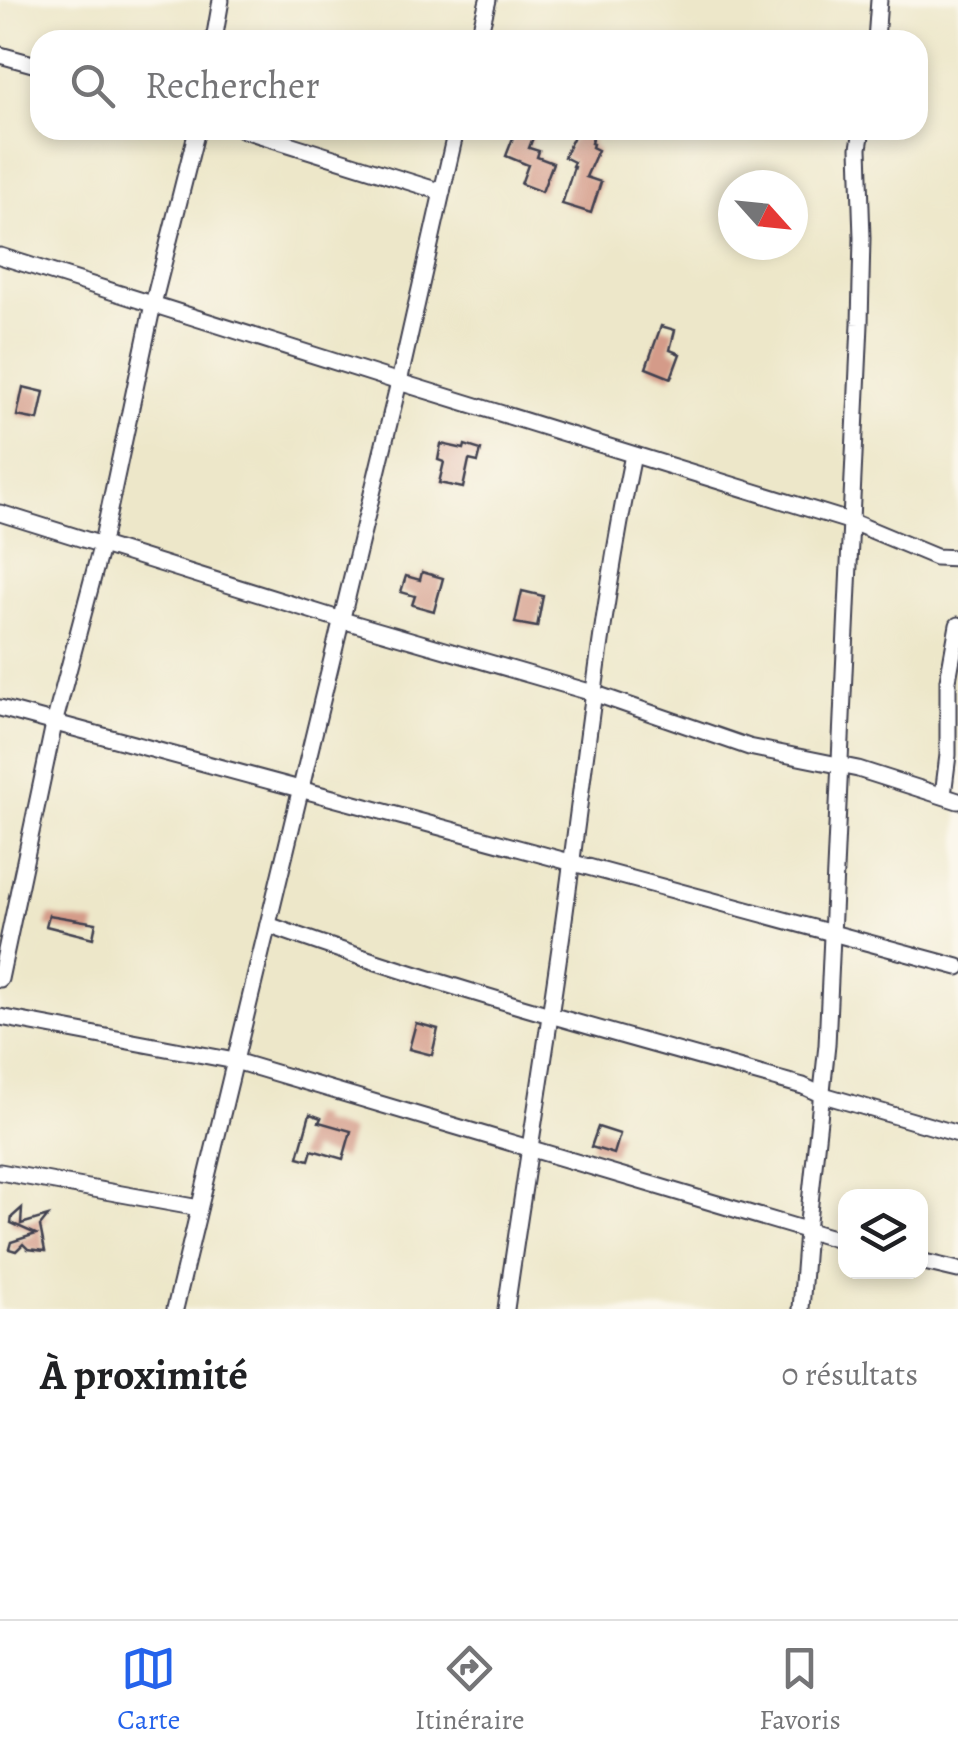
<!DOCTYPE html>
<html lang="fr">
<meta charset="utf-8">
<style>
:root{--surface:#fff;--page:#f2f2f2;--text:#202124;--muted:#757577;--line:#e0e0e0;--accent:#2563eb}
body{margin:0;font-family:Alegreya,serif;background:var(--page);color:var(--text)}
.controls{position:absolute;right:30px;bottom:30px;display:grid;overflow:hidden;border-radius:20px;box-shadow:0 5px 15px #0003}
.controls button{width:90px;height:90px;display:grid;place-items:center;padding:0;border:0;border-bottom:2px solid var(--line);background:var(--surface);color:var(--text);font:50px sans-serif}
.compass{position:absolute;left:718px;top:170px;width:90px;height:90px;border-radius:50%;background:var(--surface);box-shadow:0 5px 15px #0003;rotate:117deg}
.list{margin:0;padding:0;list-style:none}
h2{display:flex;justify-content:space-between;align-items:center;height:130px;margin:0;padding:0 40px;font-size:42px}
h2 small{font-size:32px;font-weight:400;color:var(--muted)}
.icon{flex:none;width:55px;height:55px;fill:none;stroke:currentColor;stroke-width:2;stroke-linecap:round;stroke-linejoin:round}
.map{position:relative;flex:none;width:958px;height:1309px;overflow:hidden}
.search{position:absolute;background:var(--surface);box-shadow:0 5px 15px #0003;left:30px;right:30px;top:30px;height:110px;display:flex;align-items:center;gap:25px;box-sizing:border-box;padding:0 35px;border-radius:30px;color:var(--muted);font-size:38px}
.sheet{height:310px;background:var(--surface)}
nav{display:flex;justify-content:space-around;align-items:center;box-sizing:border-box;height:140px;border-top:2px solid var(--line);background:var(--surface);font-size:28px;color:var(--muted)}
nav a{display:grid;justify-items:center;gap:5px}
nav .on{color:var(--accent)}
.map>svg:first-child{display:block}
</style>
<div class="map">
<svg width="958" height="1309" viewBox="0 0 958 1309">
<rect width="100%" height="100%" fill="#fbf7ec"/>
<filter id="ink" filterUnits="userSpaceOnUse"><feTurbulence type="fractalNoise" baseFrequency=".01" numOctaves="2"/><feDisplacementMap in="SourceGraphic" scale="20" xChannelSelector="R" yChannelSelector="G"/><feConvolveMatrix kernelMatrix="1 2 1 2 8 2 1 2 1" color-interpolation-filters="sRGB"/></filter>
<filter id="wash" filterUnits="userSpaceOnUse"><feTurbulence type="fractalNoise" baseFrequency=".0048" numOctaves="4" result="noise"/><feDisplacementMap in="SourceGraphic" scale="40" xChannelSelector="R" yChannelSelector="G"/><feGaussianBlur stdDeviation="2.25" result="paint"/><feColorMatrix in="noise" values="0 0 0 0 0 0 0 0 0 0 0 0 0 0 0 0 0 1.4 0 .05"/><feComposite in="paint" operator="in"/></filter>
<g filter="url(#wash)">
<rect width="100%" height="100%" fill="#ede7c9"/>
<g id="blocks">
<!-- building -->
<g fill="#d49b89">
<polygon points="516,130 534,135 529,148 539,151 537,157 553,163 542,192 521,184 528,165 506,156"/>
<polygon points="577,130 595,130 591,143 593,144 592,147 598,150 586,177 601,182 591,213 562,204 574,167 572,166 574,162 564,157"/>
<polygon points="661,326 675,330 670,350 680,354 671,378 646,368"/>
<polygon points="23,387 44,392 38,420 17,416"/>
<polygon points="441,444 464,449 465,445 481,450 478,462 469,460 463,488 439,483 444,462 438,460"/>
<polygon points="422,572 443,578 434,611 412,605 415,596 401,592 406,576 420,580"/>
<polygon points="522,591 543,596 537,627 515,623"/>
<polygon points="49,915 96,923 93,938 46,926"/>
<polygon points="416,1023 438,1029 432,1055 409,1049"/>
<polygon points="310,1114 321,1118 319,1122 351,1131 343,1159 312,1150 309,1160 298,1157"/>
<polygon points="598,1127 620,1134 614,1154 591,1147"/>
<polygon points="22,1208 21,1224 48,1216 40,1226 45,1251 28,1249 23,1244 16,1251 9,1249 11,1242 36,1234 11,1223 12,1217"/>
</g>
</g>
</g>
<g filter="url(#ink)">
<use href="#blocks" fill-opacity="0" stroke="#404050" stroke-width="2.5"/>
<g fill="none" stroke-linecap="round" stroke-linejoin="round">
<defs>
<g id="minor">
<polyline points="214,40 221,0"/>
<polyline points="478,40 488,0"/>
<polyline points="876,40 879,0"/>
<polyline points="0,55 40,66"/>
<polyline points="244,130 442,192"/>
<polyline points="0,256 399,382 852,522 936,557 958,558"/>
<polyline points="0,513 342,620 593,693 749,747 858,769 958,801"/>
<polyline points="0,708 958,967"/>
<polyline points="943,795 948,755 948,680 958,625"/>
<path d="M268,925C443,988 624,1036 803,1086L820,1094L958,1134"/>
<polyline points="0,979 54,724 102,543 153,304 197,130"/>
<polyline points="0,1017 235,1061 846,1242"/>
<polyline points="0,1172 199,1208"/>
<polyline points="920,1261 958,1270"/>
<polyline points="175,1309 399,382 456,130"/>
<path d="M506,1309C527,1159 553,1010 572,859C590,724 605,589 633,455"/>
<polyline points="801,1309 807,1231 827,1045 860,324 862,238 859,148 862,130"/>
</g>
</defs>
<!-- minor casing -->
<use href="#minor" stroke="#404050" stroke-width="19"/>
<!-- minor -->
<use href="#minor" stroke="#fff" stroke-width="15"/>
</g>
</g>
</svg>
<div class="controls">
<button><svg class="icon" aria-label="layers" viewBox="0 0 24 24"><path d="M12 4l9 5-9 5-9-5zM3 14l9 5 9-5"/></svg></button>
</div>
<svg class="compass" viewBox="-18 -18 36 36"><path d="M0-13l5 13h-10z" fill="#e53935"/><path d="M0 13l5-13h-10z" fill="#757577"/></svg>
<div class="search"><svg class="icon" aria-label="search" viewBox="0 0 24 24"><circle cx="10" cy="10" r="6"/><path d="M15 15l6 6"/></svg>Rechercher</div>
</div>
<section class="sheet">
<h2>À proximité<small>0 résultats</small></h2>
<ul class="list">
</ul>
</section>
<nav>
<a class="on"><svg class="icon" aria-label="map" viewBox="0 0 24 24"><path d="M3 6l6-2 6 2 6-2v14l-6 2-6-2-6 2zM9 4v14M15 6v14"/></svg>Carte</a>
<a><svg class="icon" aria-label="directions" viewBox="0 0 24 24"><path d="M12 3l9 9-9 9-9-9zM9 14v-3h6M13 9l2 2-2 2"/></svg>Itinéraire</a>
<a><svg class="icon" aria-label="saved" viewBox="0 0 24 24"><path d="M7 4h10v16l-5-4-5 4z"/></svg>Favoris</a>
</nav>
